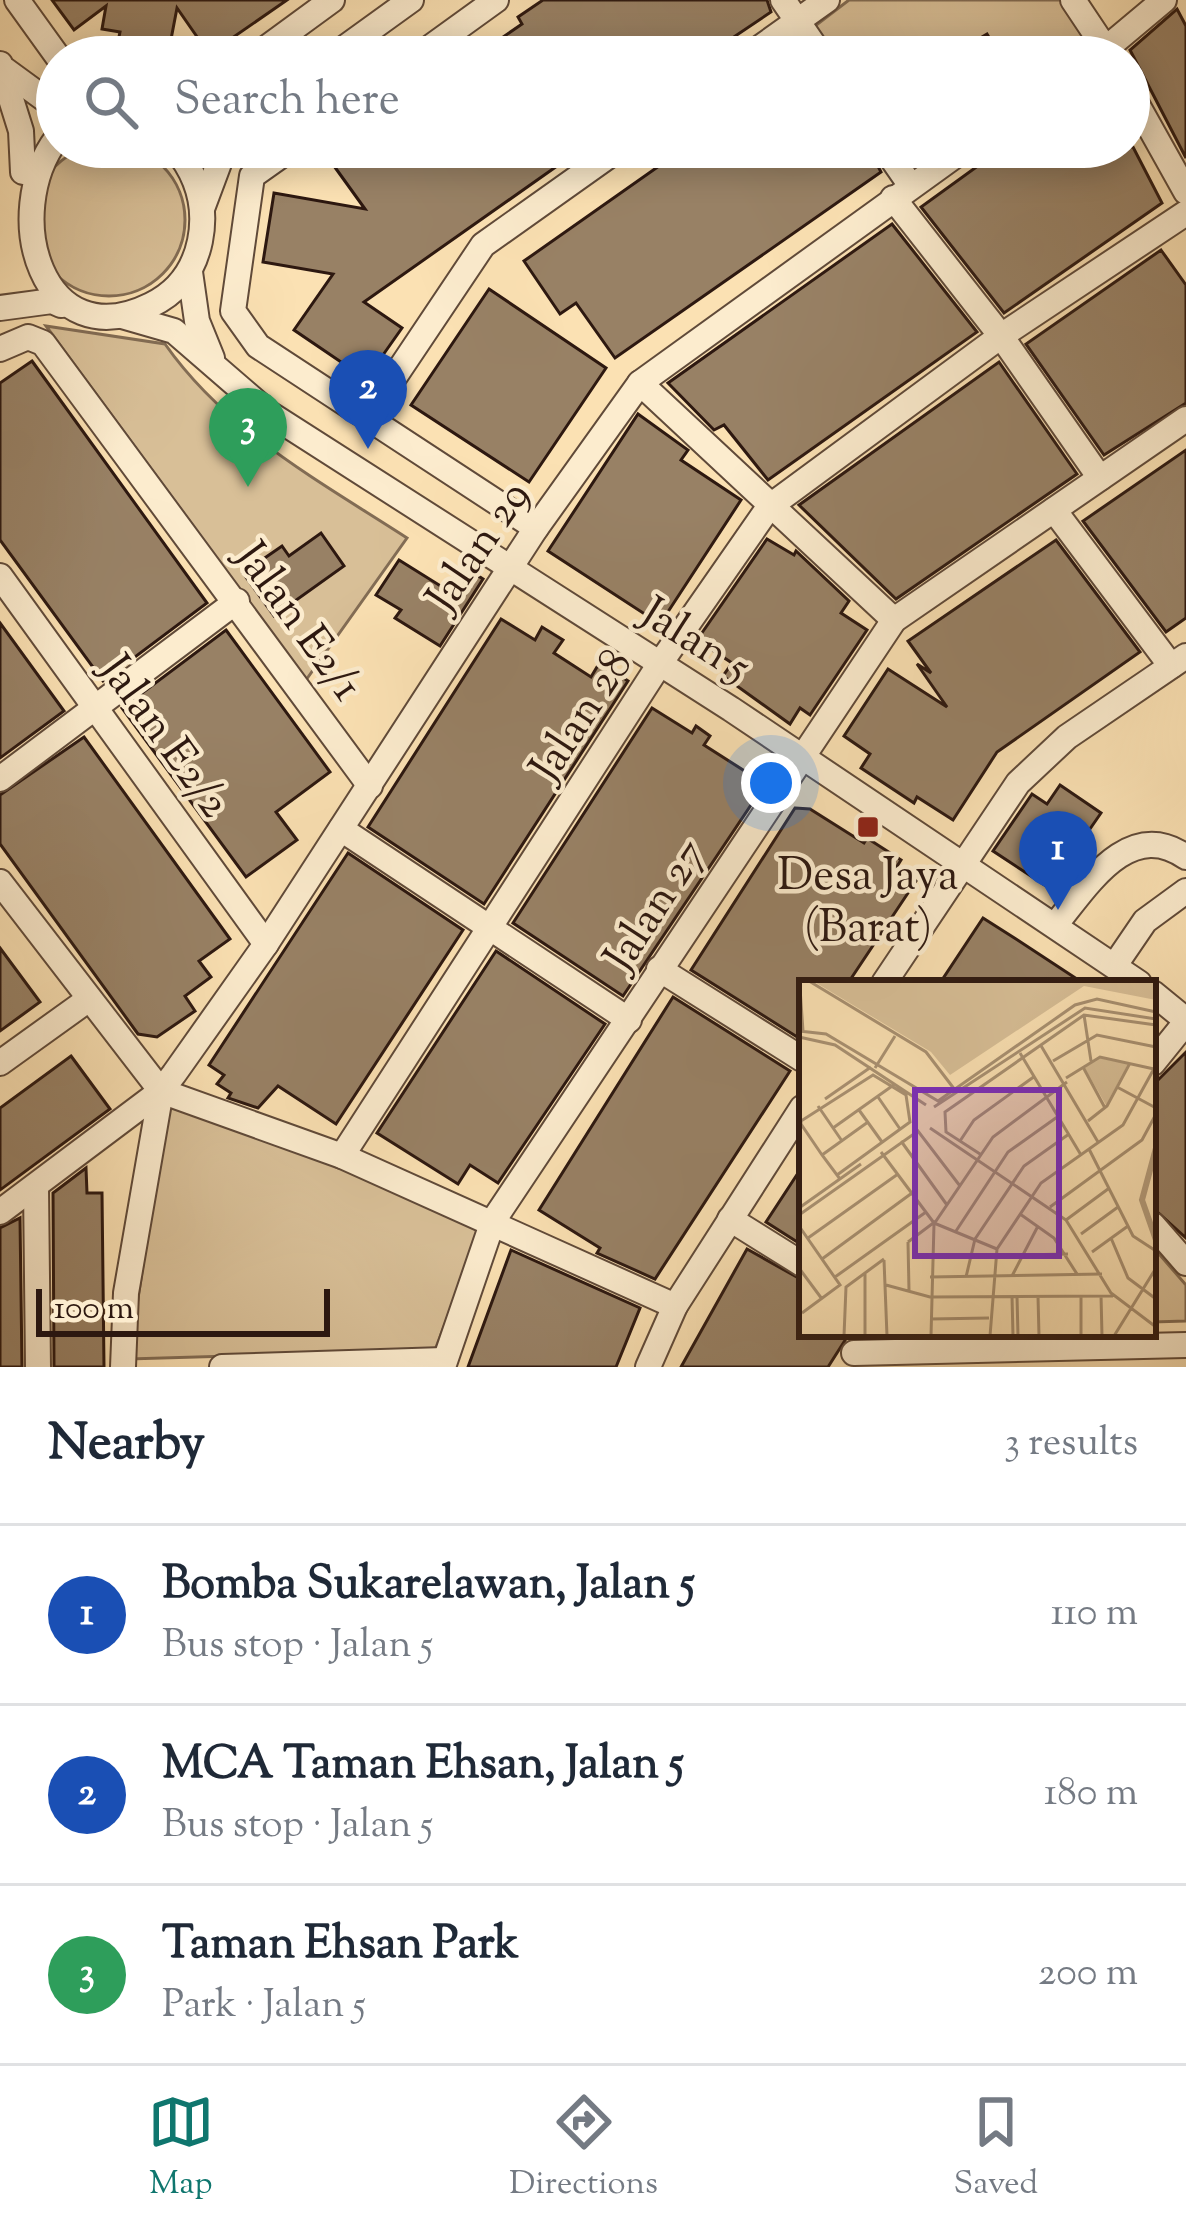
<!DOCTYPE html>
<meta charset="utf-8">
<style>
:root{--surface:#fff;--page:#f2f2f3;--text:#1f2937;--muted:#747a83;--line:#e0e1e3;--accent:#0f766e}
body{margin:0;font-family:"Sorts Mill Goudy",serif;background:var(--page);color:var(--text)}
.scale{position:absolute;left:36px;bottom:30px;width:294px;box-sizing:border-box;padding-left:12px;border:6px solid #2d1810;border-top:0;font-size:33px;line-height:42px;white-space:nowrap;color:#2d1810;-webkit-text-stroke:9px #fcecce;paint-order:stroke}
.you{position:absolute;left:771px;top:783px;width:42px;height:42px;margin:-30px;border:9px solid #fff;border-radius:50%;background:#1a73e8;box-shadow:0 0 0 18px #1a73e833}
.badge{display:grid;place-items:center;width:78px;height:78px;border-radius:50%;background:var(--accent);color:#fff;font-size:39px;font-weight:700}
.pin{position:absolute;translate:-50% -99px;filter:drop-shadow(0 3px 6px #0008)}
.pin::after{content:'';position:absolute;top:63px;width:42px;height:36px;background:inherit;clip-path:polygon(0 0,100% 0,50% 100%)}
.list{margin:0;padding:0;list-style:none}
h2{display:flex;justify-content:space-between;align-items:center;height:156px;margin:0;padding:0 48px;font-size:51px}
h2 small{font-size:39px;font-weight:400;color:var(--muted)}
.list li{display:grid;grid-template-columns:78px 1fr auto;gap:36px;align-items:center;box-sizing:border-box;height:180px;padding:0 48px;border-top:3px solid var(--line)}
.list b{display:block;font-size:45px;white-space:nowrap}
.list p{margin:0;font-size:39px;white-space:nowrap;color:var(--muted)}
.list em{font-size:39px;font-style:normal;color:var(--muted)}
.icon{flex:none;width:66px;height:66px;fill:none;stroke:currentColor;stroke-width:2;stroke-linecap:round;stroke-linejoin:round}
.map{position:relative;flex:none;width:1186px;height:1367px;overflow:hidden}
.search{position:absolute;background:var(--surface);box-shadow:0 6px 30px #0003;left:36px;right:36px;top:36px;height:132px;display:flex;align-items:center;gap:30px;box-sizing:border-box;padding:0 42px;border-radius:66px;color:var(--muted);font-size:45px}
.sheet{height:696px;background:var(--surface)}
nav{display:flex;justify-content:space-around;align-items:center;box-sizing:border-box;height:168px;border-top:3px solid var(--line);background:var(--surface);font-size:33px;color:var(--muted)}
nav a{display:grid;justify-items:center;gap:6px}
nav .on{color:var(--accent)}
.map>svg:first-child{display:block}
</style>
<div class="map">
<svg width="1186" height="1367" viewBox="0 0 1186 1367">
<rect width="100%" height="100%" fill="#fbe1b3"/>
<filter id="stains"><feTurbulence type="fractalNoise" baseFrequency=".00167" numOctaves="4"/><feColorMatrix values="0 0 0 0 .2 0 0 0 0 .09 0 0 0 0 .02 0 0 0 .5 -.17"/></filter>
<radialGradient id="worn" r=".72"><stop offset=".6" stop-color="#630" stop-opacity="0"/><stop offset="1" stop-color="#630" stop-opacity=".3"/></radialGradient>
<!-- green -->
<g fill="#d8bf97" stroke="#826c54" stroke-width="3">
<polygon points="849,0 1064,0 1096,46 1080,57 830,57 811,29"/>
<circle cx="109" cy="220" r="76"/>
<path d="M46,326L165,344C226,431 319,481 407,538L306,680Z"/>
<polygon points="168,1097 483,1224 435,1350 129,1359"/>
<polygon points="1153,1247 1186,1285 1186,1321 1153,1322"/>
</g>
<!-- building -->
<g fill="#988165" stroke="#2d1810" stroke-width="3">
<polygon points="52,0 287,0 209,54 177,8 168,55 117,46 120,32 102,29 106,6 74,30"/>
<polygon points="543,0 767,0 771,12 704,57 474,57 522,24 518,17"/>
<polygon points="1177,9 1186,26 1186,158 1130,50"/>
<polygon points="987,34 1001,57 948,57"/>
<polygon points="346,147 584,147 364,302 402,328 366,379 294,330 333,274 263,262 274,193 365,209 329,159"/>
<polygon points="686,147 868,147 881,172 615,358 576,303 560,314 524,261"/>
<polygon points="1004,147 1133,147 1162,203 1004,313 921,207"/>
<polygon points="892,224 977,332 768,480 724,425 714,430 668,383"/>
<polygon points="1161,250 1186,285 1186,403 1104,455 1026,344"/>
<polygon points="489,289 606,368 529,482 411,405"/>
<polygon points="32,361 207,603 103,681 0,540 0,383"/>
<polygon points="999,362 1077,474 896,599 799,505"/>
<polygon points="638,414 688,450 681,460 741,500 660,624 548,551"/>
<polygon points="1186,450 1186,618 1166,632 1083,521"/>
<polygon points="321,533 344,566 274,616 243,573 282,546 289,556"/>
<polygon points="767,539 794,555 796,551 849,601 841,613 867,630 810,715 800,708 790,724 723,676 732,663 697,640"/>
<polygon points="1056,540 1140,652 997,752 953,820 917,797 914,803 861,768 870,754 844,736 888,669 947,707 917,664 931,673 908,641"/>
<polygon points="399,560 447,590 463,566 483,579 440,646 395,618 401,610 376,595"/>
<polygon points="501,619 535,640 542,627 563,640 554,653 591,677 600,662 628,681 484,904 368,827"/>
<polygon points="0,623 64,711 0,758"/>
<polygon points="226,630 330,772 276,812 297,840 246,877 122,708"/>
<polygon points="652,708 692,733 696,726 710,736 704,745 765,784 623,996 513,923"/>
<polygon points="84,737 230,939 199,961 211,977 185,996 195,1011 157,1037 138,1034 0,844 0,795"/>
<polygon points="1060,785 1101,813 1049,888 993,851 1032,794 1047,804"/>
<polygon points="795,808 810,809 864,843 867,838 901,860 896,868 916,881 848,983 802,983 802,1040 691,970"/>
<polygon points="348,853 463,930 336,1124 278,1086 258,1108 228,1098 231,1093 217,1084 224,1075 209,1065"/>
<polygon points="983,918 1016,939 1083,983 940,983"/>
<polygon points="0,948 40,1002 0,1031"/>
<polygon points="496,951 605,1024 498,1183 470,1165 458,1184 377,1133"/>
<polygon points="673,997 790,1071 655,1279 597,1253 600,1248 539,1210"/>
<polygon points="1186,1052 1186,1238 1153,1208 1153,1085"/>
<polygon points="71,1056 110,1109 0,1190 0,1108"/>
<polygon points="802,1167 802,1245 766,1222"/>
<polygon points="86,1168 87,1193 102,1193 104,1367 54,1367 53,1193"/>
<polygon points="20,1218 22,1367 0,1367 0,1228"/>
<polygon points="747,1249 802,1280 802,1334 849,1334 828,1367 681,1367"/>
<polygon points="511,1250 640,1308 616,1367 468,1367"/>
</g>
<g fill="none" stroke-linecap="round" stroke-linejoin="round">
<defs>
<g id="minor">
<polyline points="17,0 58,57"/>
<polyline points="783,0 822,57"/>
<polyline points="1073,0 1111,57"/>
<polyline points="254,57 332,0"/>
<polyline points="332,57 411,0"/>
<polyline points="417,57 496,0"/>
<polyline points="747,57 827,0"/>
<polyline points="1096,57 1164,0"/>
<polyline points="0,64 21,131 23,172"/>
<polyline points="5,70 57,108"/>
<polyline points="1129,90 1186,192"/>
<path d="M57,138C0,214 42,359 151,305C178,292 194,270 200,241C207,206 197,174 174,147"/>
<polyline points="293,147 252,176 233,311 258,346 536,528"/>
<polyline points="884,147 911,186"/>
<polyline points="893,198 1001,336 1100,478"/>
<polyline points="203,206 225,147"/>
<polyline points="190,272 197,321 212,358"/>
<polyline points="0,308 52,301 61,305"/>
<polyline points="122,316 174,331 270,414 731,709 1139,983"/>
<polyline points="0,349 28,337 43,343 370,786"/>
<polyline points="640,383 894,620"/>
<polyline points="369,415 483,245 621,147"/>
<polyline points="1054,510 1171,666"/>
<polyline points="0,576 266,944"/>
<polyline points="0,779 237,601"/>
<polyline points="341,829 629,1020"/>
<polyline points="0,882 161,1091"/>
<path d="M1056,924C1087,886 1129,817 1186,857"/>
<polyline points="1115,965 1145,921 1186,891"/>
<polyline points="659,969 802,1059"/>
<polyline points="884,983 1018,783 1067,737 1186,656"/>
<polyline points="1153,993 1186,1020"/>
<polyline points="0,1063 89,999"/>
<polyline points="1153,1063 1186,1022"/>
<polyline points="161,1091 342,1156 675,1306"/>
<polyline points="342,1156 659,665 769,507 1001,336 1186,213"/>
<polyline points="36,1187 38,1367"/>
<polyline points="0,1212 161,1091 174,1074 266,944 536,528 640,383 967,147"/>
<polyline points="730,1219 802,1264"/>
<polyline points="1153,1225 1186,1263"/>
<polyline points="854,1353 1186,1345"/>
<polyline points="123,1367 126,1293 161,1091"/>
<polyline points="222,1367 444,1360"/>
<polyline points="443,1367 493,1221 894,620 1186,419"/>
<polyline points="648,1367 675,1306 802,1108"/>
</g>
</defs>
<!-- minor casing -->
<use href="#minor" stroke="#604a39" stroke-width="28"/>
<!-- minor -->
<use href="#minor" stroke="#fcecce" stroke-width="24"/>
</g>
<!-- markers -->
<rect fill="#8f2418" stroke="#fcecce" stroke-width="4.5" x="856" y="815" width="24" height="24" rx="6"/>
<g text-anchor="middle" stroke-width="9" stroke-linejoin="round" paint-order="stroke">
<!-- street labels -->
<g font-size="45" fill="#2d1810" stroke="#fcecce">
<text transform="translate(476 545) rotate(-56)" y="16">Jalan 29</text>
<text transform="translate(301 620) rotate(54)" y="16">Jalan E2/1</text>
<text transform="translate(697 638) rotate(32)" y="16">Jalan 5</text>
<text transform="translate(579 714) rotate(-57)" y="16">Jalan 28</text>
<text transform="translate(167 735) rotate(54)" y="16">Jalan E2/2</text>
<text transform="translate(653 904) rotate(-57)" y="16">Jalan 27</text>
</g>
<!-- poi labels -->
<g font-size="45" fill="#2d1810" stroke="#fcecce">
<text x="868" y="889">Desa Jaya<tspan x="868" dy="52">(Barat)</tspan></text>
</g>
</g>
<!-- overview -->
<g transform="translate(799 980)">
<rect width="357" height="357" fill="#fbe1b3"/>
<path d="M14,1H357V20L285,6L151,95L132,72ZM301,78L329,84L307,125L285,87Z" fill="#d8bf97"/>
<path fill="none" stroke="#b59d7c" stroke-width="6" d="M357,168L343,220L357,260"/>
<path fill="none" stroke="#a99172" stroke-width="3" d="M10,1L127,72L156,110M1,8L4,51M285,35L292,81M0,51L27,54L139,121L276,25L298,19L357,32M0,57L36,65L127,125M241,64L299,162M221,73L282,175M254,81L298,55L357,67M284,87L306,128M76,88L96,56M267,98L301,77L355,89M318,107L357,128M79,117L101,149M26,119L72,87M19,126L43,161M135,127L286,28L357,39M60,130L83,162M289,141L308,126L331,83M34,148L96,104M131,148L267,240L312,313L357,347M102,161L148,225M161,161L175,140L236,96M290,169L334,256L357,271M82,172L135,243M181,174L147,152L146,132L285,35L357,45M23,175L69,142M38,195L111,142L107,115L74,95L2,141V144L23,175L41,199M251,227L343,160L357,134M0,228L62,184M221,234L255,258L278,294M0,235L119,151L161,206M267,240L309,209M135,243L198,269M0,246L41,305L3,333M157,251L209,172L261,135M282,254L319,227M9,258L99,194M312,258L329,298L357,319M109,262L137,241L194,157L268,102M109,262L110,310M293,272L329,246M221,275L269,274M131,277L170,276M23,279L113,213M85,280L88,356M0,288L23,319M66,293V356M213,296L239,246M36,297L127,232M131,297L303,294M167,297L176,259L225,186L270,154M87,305L131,317L314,316M282,315V356M302,315L303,356M213,316L214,356M218,316L219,356M239,316L240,356M131,339L190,338M45,356L47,307L85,279M132,356L135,244M191,356L198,269L242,203L324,145L357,85M315,356L357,288"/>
<path fill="#7b2cbf" fill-opacity="0.15" stroke="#7b2cbf" stroke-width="6" d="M116,110H260V276H116Z"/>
<rect width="357" height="357" fill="none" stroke="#2d1810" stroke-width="6"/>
</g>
<rect width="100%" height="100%" filter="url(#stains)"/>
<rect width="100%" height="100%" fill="url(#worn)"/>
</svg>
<div class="scale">100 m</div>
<div class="you"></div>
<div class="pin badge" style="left:1058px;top:910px;background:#1a4fb4">1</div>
<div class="pin badge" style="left:368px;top:449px;background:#1a4fb4">2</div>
<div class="pin badge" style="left:248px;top:487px;background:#2e9e5b">3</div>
<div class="search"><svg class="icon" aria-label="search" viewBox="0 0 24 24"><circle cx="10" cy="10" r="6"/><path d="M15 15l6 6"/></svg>Search here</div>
</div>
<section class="sheet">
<h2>Nearby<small>3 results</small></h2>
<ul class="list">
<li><span class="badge" style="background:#1a4fb4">1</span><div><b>Bomba Sukarelawan, Jalan 5</b><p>Bus stop · Jalan 5</p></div><em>110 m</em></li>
<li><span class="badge" style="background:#1a4fb4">2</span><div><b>MCA Taman Ehsan, Jalan 5</b><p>Bus stop · Jalan 5</p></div><em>180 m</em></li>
<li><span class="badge" style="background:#2e9e5b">3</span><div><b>Taman Ehsan Park</b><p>Park · Jalan 5</p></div><em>200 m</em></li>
</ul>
</section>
<nav>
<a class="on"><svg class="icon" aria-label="map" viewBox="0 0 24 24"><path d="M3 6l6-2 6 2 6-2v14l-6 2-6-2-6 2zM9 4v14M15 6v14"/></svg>Map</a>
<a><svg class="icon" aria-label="directions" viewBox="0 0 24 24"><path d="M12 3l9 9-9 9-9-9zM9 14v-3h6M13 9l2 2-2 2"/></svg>Directions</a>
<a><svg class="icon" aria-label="saved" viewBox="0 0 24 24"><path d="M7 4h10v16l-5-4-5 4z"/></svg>Saved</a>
</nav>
